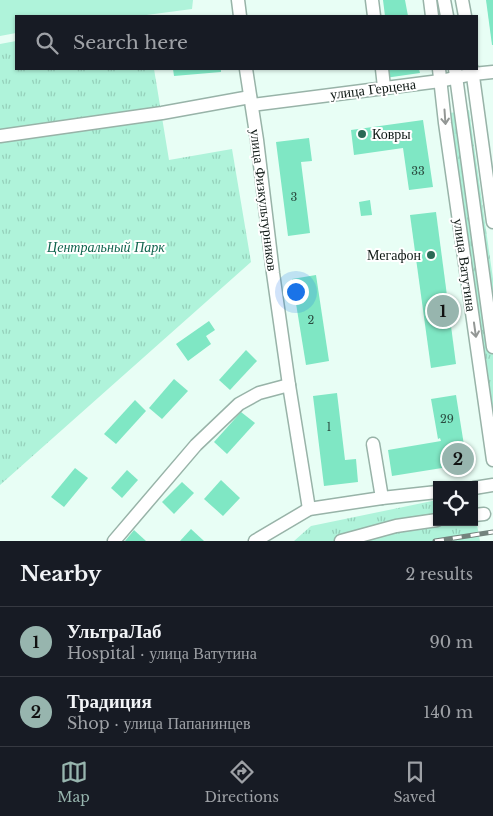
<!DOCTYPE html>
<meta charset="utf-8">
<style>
:root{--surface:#171b24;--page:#242831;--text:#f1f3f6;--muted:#9ea1a6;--line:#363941;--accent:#97b5ae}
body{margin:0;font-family:"Libre Baskerville",serif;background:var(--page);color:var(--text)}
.controls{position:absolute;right:15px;bottom:15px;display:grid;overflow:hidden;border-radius:0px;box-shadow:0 1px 4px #0004}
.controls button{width:45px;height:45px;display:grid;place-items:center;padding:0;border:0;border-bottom:1px solid var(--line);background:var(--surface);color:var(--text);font:25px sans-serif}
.you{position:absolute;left:295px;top:291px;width:18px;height:18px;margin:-12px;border:4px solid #fff;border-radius:50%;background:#1a73e8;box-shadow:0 0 0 8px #1a73e833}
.badge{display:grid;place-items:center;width:32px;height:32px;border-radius:50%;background:var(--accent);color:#111;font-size:16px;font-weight:700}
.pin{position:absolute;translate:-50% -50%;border:2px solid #fff;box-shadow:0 1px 5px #0006}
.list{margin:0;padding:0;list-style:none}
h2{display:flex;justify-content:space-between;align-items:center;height:65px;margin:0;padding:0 20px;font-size:21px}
h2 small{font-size:16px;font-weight:400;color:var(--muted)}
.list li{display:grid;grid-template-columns:32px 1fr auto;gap:15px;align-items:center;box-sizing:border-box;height:70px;padding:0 20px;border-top:1px solid var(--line)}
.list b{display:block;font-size:19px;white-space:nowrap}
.list p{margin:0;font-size:16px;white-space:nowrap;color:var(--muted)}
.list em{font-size:16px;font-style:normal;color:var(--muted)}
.icon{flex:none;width:28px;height:28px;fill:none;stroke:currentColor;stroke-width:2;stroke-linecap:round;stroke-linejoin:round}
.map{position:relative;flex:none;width:493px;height:541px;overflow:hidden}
.search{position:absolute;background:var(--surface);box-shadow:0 1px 4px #0004;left:15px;right:15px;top:15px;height:55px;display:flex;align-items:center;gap:12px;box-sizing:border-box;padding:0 18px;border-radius:0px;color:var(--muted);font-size:19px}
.sheet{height:205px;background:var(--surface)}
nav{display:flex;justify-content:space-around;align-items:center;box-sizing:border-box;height:70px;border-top:1px solid var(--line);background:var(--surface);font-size:14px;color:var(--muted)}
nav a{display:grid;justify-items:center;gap:2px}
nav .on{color:var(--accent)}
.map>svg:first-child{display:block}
</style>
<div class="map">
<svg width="493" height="541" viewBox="0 0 493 541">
<defs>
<pattern id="grass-tufts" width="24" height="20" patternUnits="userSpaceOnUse" patternTransform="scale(1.25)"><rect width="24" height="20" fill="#aff3da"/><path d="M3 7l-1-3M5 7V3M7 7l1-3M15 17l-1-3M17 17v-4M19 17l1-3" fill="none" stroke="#95d0ba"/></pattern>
</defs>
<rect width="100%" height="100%" fill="#e8fef5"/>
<!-- grass -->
<g fill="url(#grass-tufts)">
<polygon points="16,41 16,69 154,69 169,160 232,149 251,262 0,485 0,44"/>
<polygon points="469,110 493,279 493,415 450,113"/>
<polygon points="437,500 437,522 474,522 474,508 480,541 294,541 311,526"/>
</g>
<!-- pitch -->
<polygon fill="#aff3da" points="0,0 193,0 192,9 139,16 16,16 16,33 0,36"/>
<!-- building -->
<g fill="#7fe7c4">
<polygon points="383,0 405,0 408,16 385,16"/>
<polygon points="486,0 493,0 493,45 492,45"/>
<polygon points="173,69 221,69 221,72 174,76"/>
<polygon points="384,69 419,69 420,73 385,78"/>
<polygon points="423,120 433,187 409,190 403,148 354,155 351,130"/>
<polygon points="309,138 312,161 301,162 310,233 288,236 276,142"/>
<polygon points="370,200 372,215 361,216 359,202"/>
<polygon points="436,212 456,364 431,368 410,215"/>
<polygon points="316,275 329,361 306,365 292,279"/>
<polygon points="209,321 215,330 206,336 211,344 188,361 176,344"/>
<polygon points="246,350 257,361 230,390 219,380"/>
<polygon points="174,379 188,391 162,419 149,408"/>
<polygon points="337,393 345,460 356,459 358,482 324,486 313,396"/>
<polygon points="456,395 467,464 392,476 388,450 441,441 440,438 438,439 431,399"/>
<polygon points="135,400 146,411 116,444 104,434"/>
<polygon points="241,412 255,423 227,454 214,442"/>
<polygon points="75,468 88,478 64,507 51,497"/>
<polygon points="127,470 138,480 122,498 111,488"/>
<polygon points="221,480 240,498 223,516 204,499"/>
<polygon points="182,482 194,493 174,514 162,502"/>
<polygon points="191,529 204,541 180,541"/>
<polygon points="134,530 146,541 125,541"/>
</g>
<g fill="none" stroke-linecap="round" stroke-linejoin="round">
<defs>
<g id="minor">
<polyline points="238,0 240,16"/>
<polyline points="372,0 374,16"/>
<polyline points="430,0 432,16"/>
<polyline points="444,0 447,16"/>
<polyline points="462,0 465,16"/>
<polyline points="246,69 257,140 273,273 289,385 309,509"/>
<polyline points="382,69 384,87"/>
<polyline points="439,69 445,123 493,460"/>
<polyline points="455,69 493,347"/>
<polyline points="472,69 493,222"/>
<polyline points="252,105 440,81 473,74 493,72"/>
<polyline points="0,136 162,113 250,97"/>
<polyline points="373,444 382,498"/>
<polyline points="474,488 493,485"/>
<polyline points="474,515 484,514"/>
<polyline points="114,541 196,445 239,404 259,393 289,385"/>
<polyline points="255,541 309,509 382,498 437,492"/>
<polyline points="341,541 396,526 437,520"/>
</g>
</defs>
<!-- minor casing -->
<use href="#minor" stroke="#98b3a8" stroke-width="15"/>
<!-- minor -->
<use href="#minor" stroke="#fff" stroke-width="12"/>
<defs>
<polyline id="rail" points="435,541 493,532"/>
</defs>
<!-- rail casing -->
<use href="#rail" stroke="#73837d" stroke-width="5"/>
<!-- rail -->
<use href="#rail" stroke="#fff" stroke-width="3" stroke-dasharray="9" stroke-linecap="butt"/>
</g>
<!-- one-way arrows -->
<defs><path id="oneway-shaft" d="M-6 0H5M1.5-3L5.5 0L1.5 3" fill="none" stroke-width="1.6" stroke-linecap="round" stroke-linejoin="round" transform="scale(1.25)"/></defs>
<g stroke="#939795">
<use href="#oneway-shaft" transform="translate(445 117) rotate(86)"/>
<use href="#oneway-shaft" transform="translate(475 330) rotate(82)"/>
</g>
<!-- markers -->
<g fill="#2a6955" stroke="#fff" stroke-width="2">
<circle cx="362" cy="134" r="5"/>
<circle cx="431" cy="255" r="5"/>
</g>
<g text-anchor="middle" stroke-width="4" stroke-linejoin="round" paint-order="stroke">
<!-- number labels -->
<g font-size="11" fill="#2a4c40">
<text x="418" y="175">33</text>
<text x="294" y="201">3</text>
<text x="311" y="324">2</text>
<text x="447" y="423">29</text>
<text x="329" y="431">1</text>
</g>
<!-- street labels -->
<g font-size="14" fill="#0e1814" stroke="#fff">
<text transform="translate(373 89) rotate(-7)" y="5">улица Герцена</text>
<text transform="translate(264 200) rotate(83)" y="5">улица Физкультурников</text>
<text transform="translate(465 265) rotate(82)" y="5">улица Ватутина</text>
</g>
<!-- poi labels -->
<g font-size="14" fill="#0e1814" stroke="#fff" text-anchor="start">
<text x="372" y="139">Ковры</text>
<text x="421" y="260" text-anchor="end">Мегафон</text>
</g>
<!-- park labels -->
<g font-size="14" font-style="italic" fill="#11654e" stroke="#fff">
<text x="106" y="252">Центральный Парк</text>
</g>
</g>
</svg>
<div class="controls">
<button><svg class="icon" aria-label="locate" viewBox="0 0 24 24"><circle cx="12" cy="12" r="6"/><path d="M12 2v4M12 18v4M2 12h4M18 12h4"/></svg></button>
</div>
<div class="you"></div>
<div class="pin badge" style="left:443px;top:311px">1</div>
<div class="pin badge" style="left:458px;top:459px">2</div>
<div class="search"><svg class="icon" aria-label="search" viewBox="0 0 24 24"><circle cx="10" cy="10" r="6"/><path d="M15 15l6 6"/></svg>Search here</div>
</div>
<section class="sheet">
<h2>Nearby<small>2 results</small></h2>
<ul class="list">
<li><span class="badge">1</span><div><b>УльтраЛаб</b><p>Hospital · улица Ватутина</p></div><em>90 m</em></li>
<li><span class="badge">2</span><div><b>Традиция</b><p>Shop · улица Папанинцев</p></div><em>140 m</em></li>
</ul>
</section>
<nav>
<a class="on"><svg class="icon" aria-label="map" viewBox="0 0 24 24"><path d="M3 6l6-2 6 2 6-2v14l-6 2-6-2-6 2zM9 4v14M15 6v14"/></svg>Map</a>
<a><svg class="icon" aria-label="directions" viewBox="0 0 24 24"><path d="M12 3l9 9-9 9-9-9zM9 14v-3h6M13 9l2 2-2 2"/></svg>Directions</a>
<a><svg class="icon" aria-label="saved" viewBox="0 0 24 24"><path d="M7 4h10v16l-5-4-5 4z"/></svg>Saved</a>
</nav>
